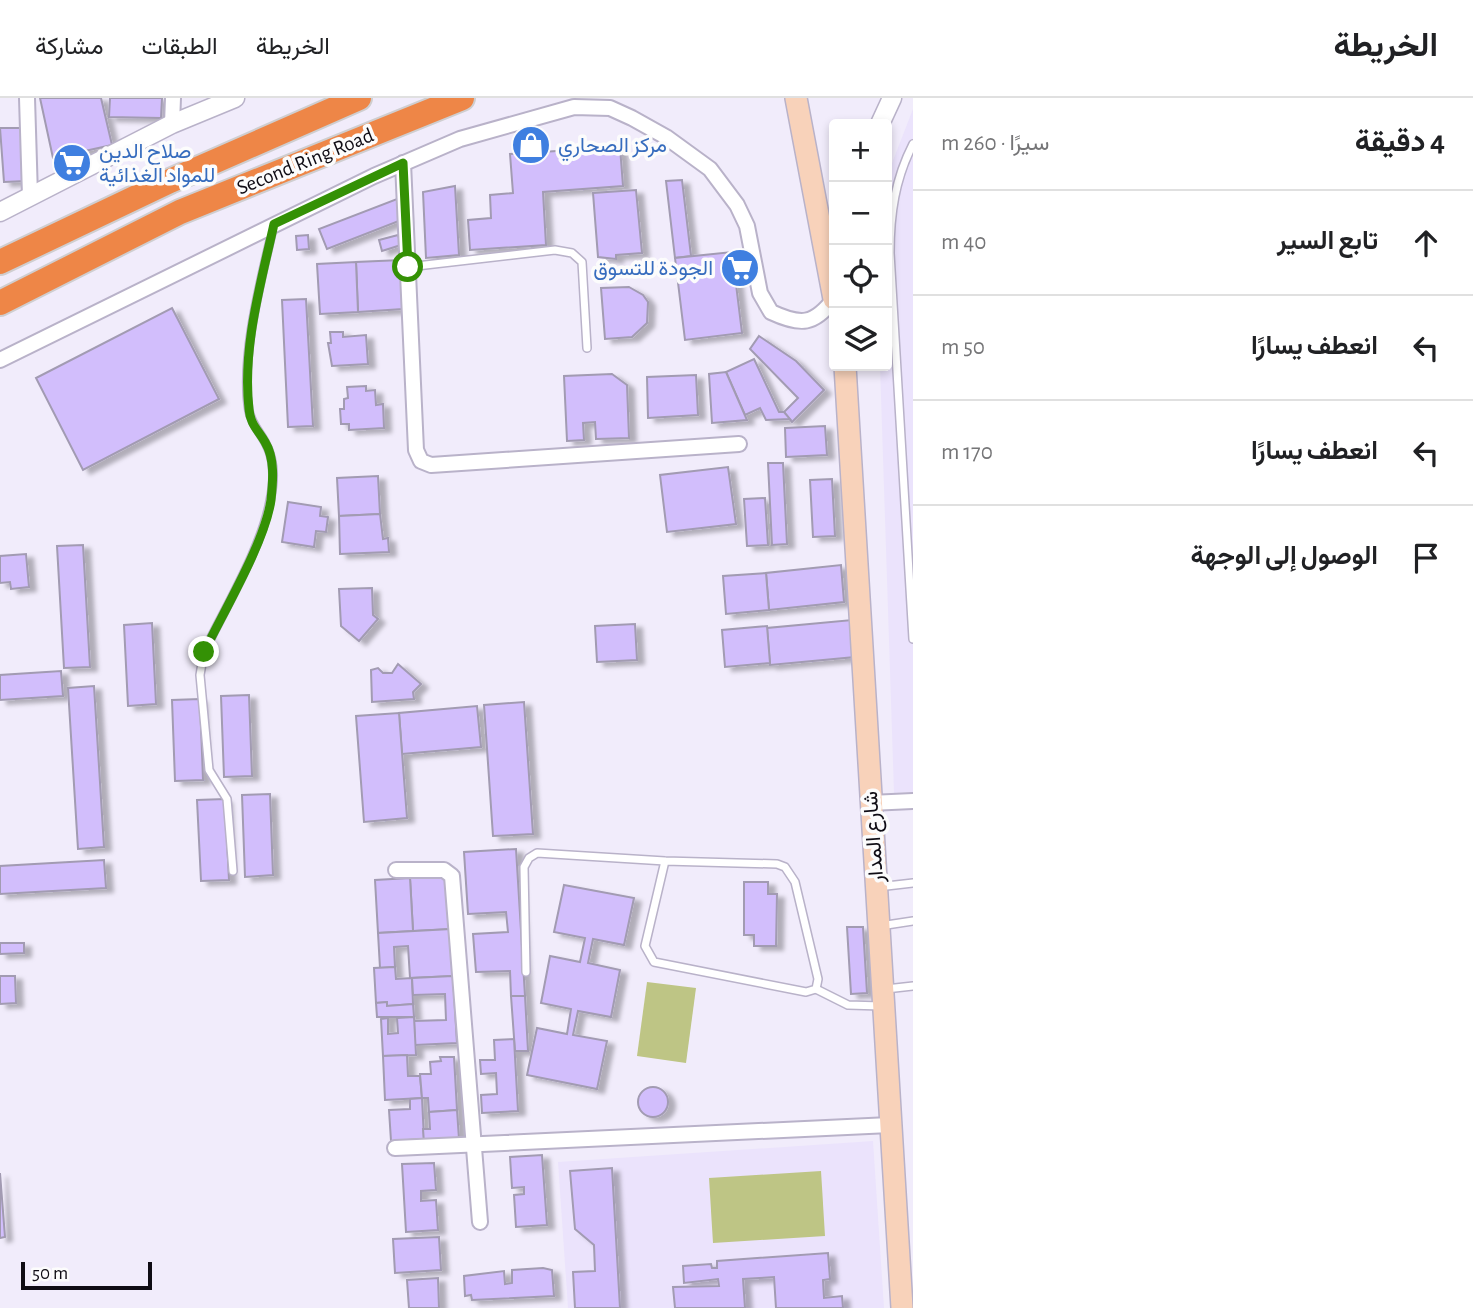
<!DOCTYPE html>
<html lang="ar">
<meta charset="utf-8">
<style>
:root{--surface:#fff;--page:#f2f2f2;--text:#202124;--muted:#757577;--line:#e0e0e0}
body{margin:0;font-family:"Alegreya Sans",Vazirmatn,sans-serif;background:var(--page);color:var(--text);direction:rtl}
.controls{position:absolute;right:21px;top:21px;display:grid;overflow:hidden;border-radius:7px;box-shadow:0 4px 10px #0003}
.controls button{width:63px;height:63px;display:grid;place-items:center;padding:0;border:0;border-bottom:2px solid var(--line);background:var(--surface);color:var(--text);font:35px sans-serif}
.scale{position:absolute;left:21px;bottom:18px;width:131px;box-sizing:border-box;padding-left:7px;border:4px solid #0f0c14;border-top:0;font-size:19px;line-height:24px;white-space:nowrap;color:#0f0c14;-webkit-text-stroke:5px #fcfcfc;paint-order:stroke}
.stop{position:absolute;width:21px;height:21px;margin:-16px;border:5px solid #349105;border-radius:50%;background:#fff}
.stop.end{background:#349105;border-color:#fff;box-shadow:0 2px 7px #0008}
.list{margin:0;padding:0;list-style:none}
h2{display:flex;justify-content:space-between;align-items:center;height:91px;margin:0;padding:0 28px;font-size:30px}
h2 small{font-size:23px;font-weight:400;color:var(--muted)}
.list li{display:grid;grid-template-columns:46px 1fr auto;gap:21px;align-items:center;box-sizing:border-box;height:105px;padding:0 28px;border-top:2px solid var(--line)}
.list b{display:block;font-size:26px;white-space:nowrap}
.list em{font-size:23px;font-style:normal;color:var(--muted)}
.icon{flex:none;width:38px;height:38px;fill:none;stroke:currentColor;stroke-width:2;stroke-linecap:round;stroke-linejoin:round}
.map{position:relative;flex:none;width:913px;height:1210px;overflow:hidden;direction:ltr}
header{display:flex;align-items:center;gap:42px;box-sizing:border-box;height:98px;padding:0 35px;background:var(--surface);border-bottom:2px solid var(--line)}
header strong{font-size:33px}
nav{display:flex;gap:38px;margin-inline-start:auto;font-size:24px}
main{display:flex}
aside{flex:1;background:var(--surface)}
.map>svg:first-child{display:block}
</style>
<header>
<strong>الخريطة</strong>
<nav><a>الخريطة</a><a>الطبقات</a><a>مشاركة</a></nav>
</header>
<main>
<aside>
<h2>4 دقيقة<small>سيرًا · 260 m</small></h2>
<ul class="list">
<li><svg class="icon" aria-label="ahead" viewBox="0 0 24 24"><path d="M12 20V5M6 11l6-6 6 6"/></svg><div><b>تابع السير</b></div><em>40 m</em></li>
<li><svg class="icon" aria-label="left" viewBox="0 0 24 24"><path d="M17 20v-9H6M10 6l-5 5 5 5"/></svg><div><b>انعطف يسارًا</b></div><em>50 m</em></li>
<li><svg class="icon" aria-label="left" viewBox="0 0 24 24"><path d="M17 20v-9H6M10 6l-5 5 5 5"/></svg><div><b>انعطف يسارًا</b></div><em>170 m</em></li>
<li><svg class="icon" aria-label="arrive" viewBox="0 0 24 24"><path d="M6 21V4h12l-3 4 3 4H6"/></svg><div><b>الوصول إلى الوجهة</b></div></li>
</ul>
</aside>
<div class="map">
<svg width="913" height="1210" viewBox="0 0 913 1210">
<defs>
<filter id="shadow"><feDropShadow dx="7" dy="4" stdDeviation="2" flood-color="#0004"/></filter>
</defs>
<rect width="100%" height="100%" fill="#f1ecfb"/>
<!-- built -->
<g fill="#ebe3fc">
<polygon points="913,11 913,694 894,695 880,268 887,268 887,78"/>
<polygon points="873,1043 884,1210 568,1210 558,1064"/>
</g>
<!-- green -->
<g fill="#bec585">
<polygon points="647,884 696,890 686,965 637,958"/>
<polygon points="821,1073 825,1138 713,1145 709,1080"/>
</g>
<!-- building -->
<g fill="#d2befc" stroke="#a29bb2" stroke-width="2" filter="url(#shadow)">
<polygon points="40,0 101,0 112,47 53,60"/>
<polygon points="110,0 162,0 161,20 109,19"/>
<polygon points="0,30 25,30 26,83 4,84"/>
<polygon points="620,49 623,88 543,94 546,147 470,152 468,122 491,120 490,97 513,95 510,56"/>
<polygon points="682,82 691,158 675,160 666,83"/>
<polygon points="455,88 459,157 426,160 423,94"/>
<polygon points="636,92 642,155 616,157 616,161 598,159 593,95"/>
<polygon points="397,101 404,121 327,151 319,131"/>
<polygon points="308,137 309,151 297,152 296,138"/>
<polygon points="398,137 401,147 382,153 379,142"/>
<polygon points="732,154 742,235 685,242 675,160"/>
<polygon points="401,162 403,211 358,214 356,164"/>
<polygon points="356,164 358,214 320,216 317,166"/>
<polygon points="629,189 643,197 648,204 647,225 632,239 605,241 601,190"/>
<polygon points="306,201 313,328 288,329 282,202"/>
<polygon points="172,210 219,301 83,372 36,280"/>
<polygon points="330,234 343,234 343,239 366,237 368,266 332,268 328,245 331,245"/>
<polygon points="759,238 796,263 824,292 792,324 784,314 798,300 750,251"/>
<polygon points="754,261 779,314 784,314 790,321 766,322 760,310 745,317 726,274"/>
<polygon points="726,274 747,322 712,325 709,276"/>
<polygon points="612,276 627,287 629,340 596,341 595,324 583,325 584,342 567,343 564,278"/>
<polygon points="696,277 698,317 648,320 647,279"/>
<polygon points="366,288 366,293 375,292 376,307 383,306 384,330 349,332 349,326 341,326 340,311 344,311 344,301 348,300 347,289"/>
<polygon points="825,328 827,357 786,359 785,330"/>
<polygon points="768,365 783,365 787,446 772,447"/>
<polygon points="728,369 736,426 667,434 660,377"/>
<polygon points="378,378 380,416 339,418 337,380"/>
<polygon points="832,381 835,438 813,439 810,382"/>
<polygon points="765,400 768,447 747,448 744,401"/>
<polygon points="288,404 321,409 320,418 328,419 326,434 316,433 314,449 282,444"/>
<polygon points="380,416 383,441 388,440 389,454 340,456 339,418"/>
<polygon points="83,447 90,569 64,570 57,448"/>
<polygon points="26,456 29,489 11,491 10,484 0,485 0,458"/>
<polygon points="841,467 844,504 769,512 766,475"/>
<polygon points="766,475 769,512 726,516 723,478"/>
<polygon points="372,490 373,517 378,521 359,543 341,528 339,491"/>
<polygon points="852,522 855,559 770,567 767,530"/>
<polygon points="152,525 156,606 128,608 124,527"/>
<polygon points="635,526 637,562 597,564 595,528"/>
<polygon points="767,528 770,565 725,569 722,532"/>
<polygon points="398,566 421,586 413,594 414,601 372,604 371,572 378,570 383,575 392,575"/>
<polygon points="61,573 63,598 0,602 0,577"/>
<polygon points="94,588 104,749 78,751 68,590"/>
<polygon points="249,597 252,678 224,679 221,598"/>
<polygon points="200,601 203,682 175,683 172,602"/>
<polygon points="524,604 533,736 493,738 484,607"/>
<polygon points="477,608 481,649 402,656 399,615"/>
<polygon points="399,615 407,720 364,724 356,618"/>
<polygon points="270,696 273,777 245,779 242,697"/>
<polygon points="225,701 229,782 201,783 197,702"/>
<polygon points="516,751 525,898 511,898 510,873 476,874 473,836 508,834 506,814 468,816 464,754"/>
<polygon points="104,762 106,790 0,796 0,768"/>
<polygon points="448,778 451,831 413,833 410,780"/>
<polygon points="410,780 413,833 378,835 375,782"/>
<polygon points="744,784 768,784 768,796 777,796 776,848 754,848 754,837 744,837"/>
<polygon points="564,787 634,800 624,847 593,841 588,865 620,872 611,919 578,913 573,937 607,943 597,991 527,977 537,930 567,936 571,911 541,905 550,858 580,864 585,840 554,834"/>
<polygon points="847,829 863,829 867,895 851,896"/>
<polygon points="451,831 453,878 410,880 408,848 394,849 395,869 380,870 378,835"/>
<polygon points="0,845 24,845 24,855 0,856"/>
<polygon points="395,869 396,881 412,880 413,906 387,908 387,904 376,905 374,870"/>
<polygon points="0,878 15,878 16,905 0,906"/>
<polygon points="453,878 457,945 415,947 414,923 446,922 445,896 413,897 412,880"/>
<polygon points="511,898 525,898 528,953 515,953"/>
<polygon points="387,904 387,908 413,906 414,919 377,919 376,905"/>
<polygon points="414,919 416,957 383,958 381,921 388,920 388,936 398,935 397,920"/>
<polygon points="514,941 518,1013 482,1015 481,997 497,996 496,975 481,976 480,962 495,962 494,942"/>
<polygon points="407,957 408,978 420,978 422,1000 385,1002 383,958"/>
<polygon points="440,959 454,959 457,1012 429,1014 428,1000 422,1000 420,976 431,976 430,964 441,963"/>
<circle cx="653" cy="1004" r="15"/>
<polygon points="422,1000 424,1041 391,1043 389,1012 410,1011 410,1001"/>
<polygon points="457,1012 459,1041 424,1045 423,1031 430,1031 429,1014"/>
<polygon points="542,1057 547,1127 516,1129 514,1097 524,1096 524,1089 512,1090 510,1059"/>
<polygon points="434,1065 436,1092 421,1093 421,1103 436,1102 438,1132 406,1134 402,1066"/>
<polygon points="612,1070 620,1210 575,1210 573,1174 595,1173 594,1147 575,1131 570,1073"/>
<polygon points="0,1075 5,1139 0,1140"/>
<polygon points="439,1139 441,1172 395,1175 393,1141"/>
<polygon points="828,1155 830,1181 823,1182 824,1200 842,1198 843,1210 776,1210 774,1179 743,1181 745,1210 675,1210 673,1189 719,1188 718,1181 684,1185 683,1168 711,1166 712,1170 717,1170 717,1163"/>
<polygon points="543,1170 552,1172 554,1198 472,1202 471,1197 465,1198 464,1178 504,1173 505,1186 512,1185 512,1172"/>
<polygon points="438,1180 439,1210 409,1210 407,1182"/>
</g>
<g fill="none" stroke-linecap="round" stroke-linejoin="round">
<defs>
<g id="service">
<path d="M913,46C895,81 890,116 890,155L913,541"/>
<polyline points="408,169 555,152 572,155 582,164 587,250"/>
<path d="M233,773L227,701L209,672L200,577L204,554C225,510 262,449 270,403C274,385 275,363 266,346C260,334 252,327 249,313C240,260 261,182 273,130"/>
<polyline points="878,789 913,785"/>
<polyline points="880,828 913,823"/>
<polyline points="526,874 524,769 529,760 537,755 665,763 777,766 785,769 795,784 818,881 816,891 806,894 654,864 645,848 665,763"/>
<polyline points="816,891 848,907 881,908"/>
<polyline points="886,891 913,888"/>
</g>
<g id="minor">
<polyline points="27,0 30,98"/>
<polyline points="172,26 173,0"/>
<polyline points="403,65 416,352 421,363 431,367 739,346"/>
<path d="M0,262L374,78L460,41L574,9L610,10L632,20L666,39L710,71L737,107L747,128L760,195L771,214C801,228 814,227 834,201"/>
<polyline points="870,705 913,703"/>
<polyline points="396,772 444,772 452,778 480,1124"/>
<polyline points="395,1050 890,1027"/>
</g>
<g id="tertiary">
<polyline points="880,26 892,0"/>
<polyline points="0,114 172,26 235,0"/>
</g>
<g id="secondary">
<polyline points="796,0 834,201"/>
<polyline points="845,268 902,1210"/>
</g>
<g id="trunk">
<polyline points="0,164 170,83 359,0"/>
<polyline points="0,205 180,114 462,0"/>
</g>
</defs>
<!-- service casing -->
<use href="#service" stroke="#b9b2c9" stroke-width="10"/>
<!-- minor casing -->
<use href="#minor" stroke="#b9b2c9" stroke-width="18"/>
<!-- tertiary casing -->
<use href="#tertiary" stroke="#b9b2c9" stroke-width="21"/>
<!-- secondary casing -->
<use href="#secondary" stroke="#b9b2c9" stroke-width="24"/>
<!-- trunk casing -->
<use href="#trunk" stroke="#cfced0" stroke-width="28"/>
<!-- service -->
<use href="#service" stroke="#fff" stroke-width="7"/>
<!-- minor -->
<use href="#minor" stroke="#fff" stroke-width="14"/>
<!-- tertiary -->
<use href="#tertiary" stroke="#fff" stroke-width="18"/>
<!-- secondary -->
<use href="#secondary" stroke="#f8d2ba" stroke-width="21"/>
<!-- trunk -->
<use href="#trunk" stroke="#ee8647" stroke-width="24"/>
</g>
<g fill="none" stroke-linecap="round" stroke-linejoin="round">
<!-- route -->
<path stroke="#349105" stroke-width="9" d="M204,554C224,513 265,444 271,402C273,383 275,360 265,344C258,332 250,326 249,311C242,250 261,185 274,126L403,65L408,169"/>
</g>
<!-- icons -->
<defs>
<symbol id="shop-disc" viewBox="-11 -11 22 22"><circle r="9.5" fill="#3f7fe0" stroke="#fcfcfc"/><path d="M-5-2.5h2.3a2.7 3.5 0 0 1 5.4 0H5L5.5 6h-11ZM-1.5-2.5h3a1.5 2.3 0 0 0-3 0Z" fill="#fff"/></symbol>
<symbol id="supermarket-disc" viewBox="-11 -11 22 22"><circle r="9.5" fill="#3f7fe0" stroke="#fcfcfc"/><path d="M-6-5.5h2.5l.6 2H6L4.5 2H-2.5L-4.4-4H-6ZM-1.5 3.2a1.3 1.3 0 1 0 .1 0ZM3 3.2a1.3 1.3 0 1 0 .1 0Z" fill="#fff"/></symbol>
</defs>
<g fill-rule="evenodd">
<use href="#shop-disc" x="509" y="25" width="44" height="44"/>
<use href="#supermarket-disc" x="50" y="43" width="44" height="44"/>
<use href="#supermarket-disc" x="718" y="148" width="44" height="44"/>
</g>
<g text-anchor="middle" stroke-width="7" stroke-linejoin="round" paint-order="stroke">
<!-- shop labels -->
<g font-size="21" fill="#366cbe" stroke="#fcfcfc" text-anchor="start">
<text x="558" y="54">مركز الصحاري</text>
<text x="99" y="60">صلاح الدين<tspan x="99" dy="24">للمواد الغذائية</tspan></text>
<text x="713" y="177" text-anchor="end">الجودة للتسوق</text>
</g>
<!-- street labels -->
<g font-size="21" fill="#0f0c14" stroke="#fcfcfc">
<text transform="translate(305 63) rotate(-22)" y="7">Second Ring Road</text>
<text transform="translate(873 739) rotate(-94)" y="7">شارع المدار</text>
</g>
</g>
</svg>
<div class="controls">
<button>+</button>
<button>−</button>
<button><svg class="icon" aria-label="locate" viewBox="0 0 24 24"><circle cx="12" cy="12" r="6"/><path d="M12 2v4M12 18v4M2 12h4M18 12h4"/></svg></button>
<button><svg class="icon" aria-label="layers" viewBox="0 0 24 24"><path d="M12 4l9 5-9 5-9-5zM3 14l9 5 9-5"/></svg></button>
</div>
<div class="scale">50 m</div>
<div class="stop" style="left:408px;top:169px"></div>
<div class="stop end" style="left:204px;top:554px"></div>
</div>
</main>
